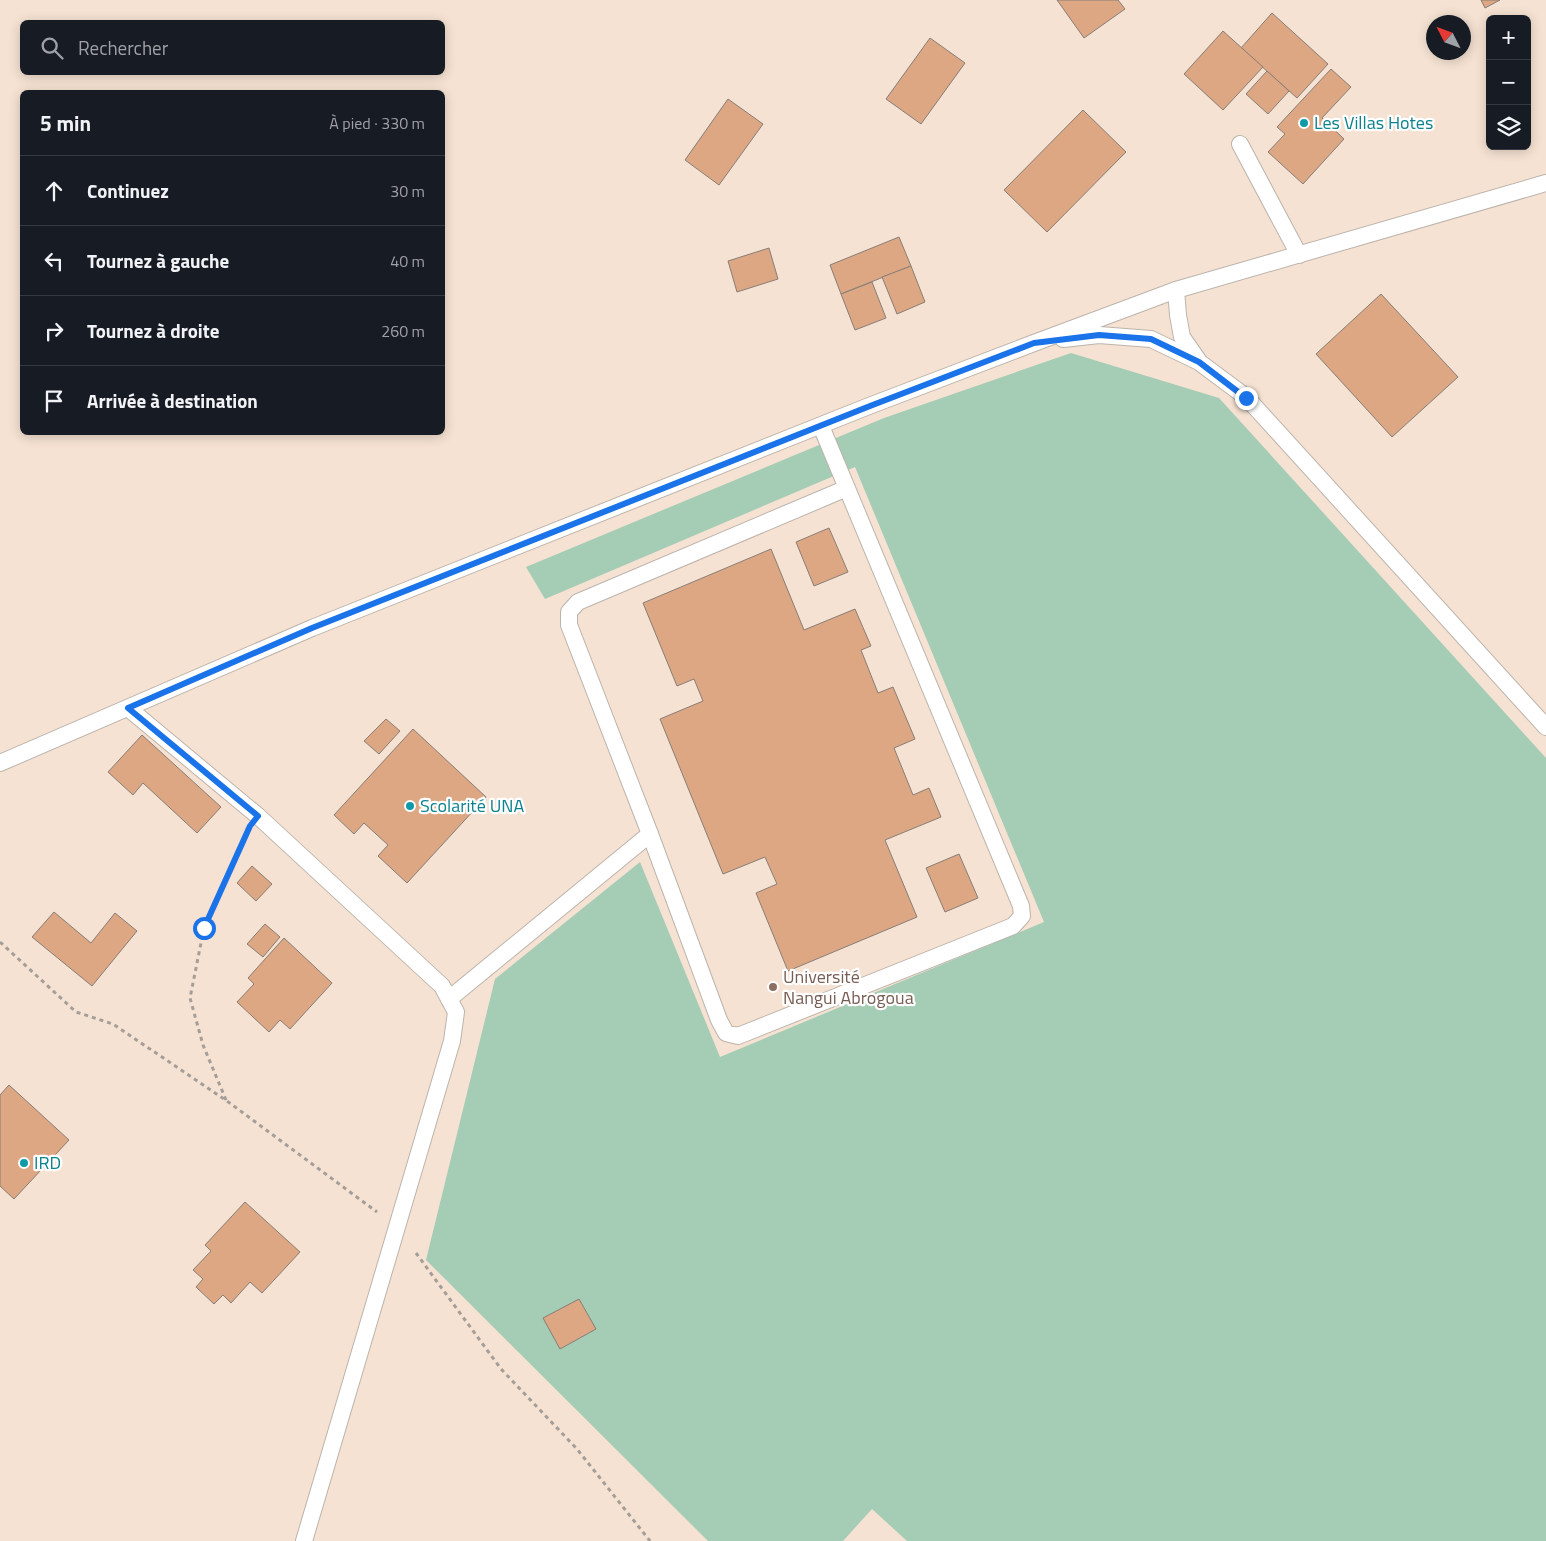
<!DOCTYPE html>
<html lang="fr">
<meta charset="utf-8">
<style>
:root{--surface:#171b24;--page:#242831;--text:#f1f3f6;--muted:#9ea1a6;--line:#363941}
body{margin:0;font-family:"Titillium Web",sans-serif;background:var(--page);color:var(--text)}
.controls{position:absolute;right:15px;top:15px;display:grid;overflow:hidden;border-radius:8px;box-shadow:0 2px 12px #0003}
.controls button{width:45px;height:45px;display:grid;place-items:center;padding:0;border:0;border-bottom:1px solid var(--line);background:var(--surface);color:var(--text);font:25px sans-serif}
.compass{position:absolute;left:1426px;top:15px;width:45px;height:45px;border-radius:50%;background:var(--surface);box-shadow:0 2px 12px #0003;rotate:312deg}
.stop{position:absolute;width:15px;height:15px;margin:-11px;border:4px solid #1a73e8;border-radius:50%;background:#fff}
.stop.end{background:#1a73e8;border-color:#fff;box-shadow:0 1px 5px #0008}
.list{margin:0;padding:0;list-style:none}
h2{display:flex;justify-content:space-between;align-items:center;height:65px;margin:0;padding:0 20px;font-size:21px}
h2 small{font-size:16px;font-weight:400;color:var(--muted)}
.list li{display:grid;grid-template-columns:32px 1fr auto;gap:15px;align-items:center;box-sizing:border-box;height:70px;padding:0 20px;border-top:1px solid var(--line)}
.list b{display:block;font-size:19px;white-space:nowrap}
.list em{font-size:16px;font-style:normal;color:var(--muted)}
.icon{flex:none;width:28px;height:28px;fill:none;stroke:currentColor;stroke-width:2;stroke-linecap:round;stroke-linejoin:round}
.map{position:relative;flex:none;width:1546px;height:1541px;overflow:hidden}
.search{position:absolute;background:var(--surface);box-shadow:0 2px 12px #0003;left:20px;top:20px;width:425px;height:55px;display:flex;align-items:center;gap:12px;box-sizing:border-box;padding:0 18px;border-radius:8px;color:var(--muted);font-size:19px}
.panel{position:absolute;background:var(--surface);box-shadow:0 2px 12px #0003;left:20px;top:90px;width:425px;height:345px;border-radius:8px}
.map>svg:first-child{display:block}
</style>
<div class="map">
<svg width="1546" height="1541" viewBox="0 0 1546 1541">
<rect width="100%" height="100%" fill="#f7eee6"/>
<!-- education -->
<path fill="#f5e2d2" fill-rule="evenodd" d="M0,0H1546V1541H0ZM1490,19H1527V146H1490ZM22,22H442V72H22ZM1434,22H1464V52H1434ZM22,92H442V432H22Z"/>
<!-- green -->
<polygon fill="#a5ccb5" points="1071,353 1219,398 1546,758 1546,1541 907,1541 872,1509 843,1541 708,1541 426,1260 495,979 640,862 720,1057 1044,922 855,467 545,599 526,567 884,418"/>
<!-- building -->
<g fill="#dca782" stroke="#877e78">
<polygon points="1057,0 1118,0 1125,9 1084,38"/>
<polygon points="1481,0 1500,0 1485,8"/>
<polygon points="1272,13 1328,64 1297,98 1241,48"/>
<polygon points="1223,31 1263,67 1223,110 1184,74"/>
<polygon points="930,38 965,63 921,124 886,99"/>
<polygon points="1331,69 1351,87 1322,118 1344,139 1303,184 1268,152 1285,134 1277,127"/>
<polygon points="1267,71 1289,91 1268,114 1246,94"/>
<polygon points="728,99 763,124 719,185 685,160"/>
<polygon points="1083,110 1126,152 1047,232 1004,190"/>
<polygon points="899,237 911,266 841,294 830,265"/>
<polygon points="769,248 778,279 737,292 728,261"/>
<polygon points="911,266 925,302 897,314 882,277"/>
<polygon points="872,282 886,318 855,330 841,294"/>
<polygon points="1381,294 1458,377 1392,437 1316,354"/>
<polygon points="829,528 848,572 814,586 796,542"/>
<polygon points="771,549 804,630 855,609 871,646 861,650 878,693 893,687 915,739 894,748 913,795 929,788 941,817 885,840 917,917 788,971 756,893 777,884 765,857 723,874 660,719 703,701 694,679 677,686 643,603"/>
<polygon points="386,719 400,731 379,754 364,741"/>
<polygon points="413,729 486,797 407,883 378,856 388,845 364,823 354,834 334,815"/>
<polygon points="142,735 221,807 197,833 143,783 133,795 108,772"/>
<polygon points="959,854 978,898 945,912 926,868"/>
<polygon points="252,866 272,884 256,901 237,883"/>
<polygon points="54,912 91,943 115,913 137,931 92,986 32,937"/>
<polygon points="265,924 280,937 263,957 247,944"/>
<polygon points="284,938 332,983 290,1029 280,1020 269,1032 237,1002 254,984 248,978"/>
<polygon points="9,1085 69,1140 14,1199 0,1186 0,1095"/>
<polygon points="245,1202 300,1252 262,1293 250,1282 231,1303 223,1295 214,1304 196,1287 203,1279 193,1270 211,1251 205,1245"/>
<polygon points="579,1299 596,1329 560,1349 543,1318"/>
</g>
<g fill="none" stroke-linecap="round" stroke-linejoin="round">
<defs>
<g id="service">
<polyline points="1240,144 1299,255"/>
<polyline points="1176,290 1178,315 1182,337 1198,360"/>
<polyline points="1063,339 1099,335 1151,339 1199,362 1246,397 1546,727"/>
<polyline points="821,426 1021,906 1022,916 1013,926 738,1036 726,1033 719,1020 650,834 569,625 569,612 578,602 847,488"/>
<polyline points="128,708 258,816 442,986 456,1012 452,1041 304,1541"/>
<polyline points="0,763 312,628 869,406 1034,343 1176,290 1546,183"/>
<polyline points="449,999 650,834"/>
</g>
</defs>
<!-- service casing -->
<use href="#service" stroke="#bcb4ac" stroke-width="18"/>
<!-- path -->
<g stroke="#a59e98" stroke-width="3" stroke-dasharray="4 4" stroke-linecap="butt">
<polyline points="0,942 76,1012 113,1024 227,1101 377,1212"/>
<polyline points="226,1100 203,1045 190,998 204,928 246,836"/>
<polyline points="416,1253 501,1369 577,1449 650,1541"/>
</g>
<!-- service -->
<use href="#service" stroke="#fff" stroke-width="16"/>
</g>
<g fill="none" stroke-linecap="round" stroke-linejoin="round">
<!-- route -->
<polyline stroke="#1a73e8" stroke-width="6" points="204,928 250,826 258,816 128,708 312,628 870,406 1034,343 1099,335 1151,339 1199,362 1246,398"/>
</g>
<!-- markers -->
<g fill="#0f9aa8" stroke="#fff" stroke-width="2">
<circle cx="1304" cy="123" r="5"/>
<circle cx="410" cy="806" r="5"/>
<circle cx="24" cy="1163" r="5"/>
</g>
<circle fill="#8d6e63" stroke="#fff" stroke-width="2" cx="773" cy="987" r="5"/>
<g text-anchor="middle" stroke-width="4.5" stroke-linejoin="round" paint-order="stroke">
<!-- culture labels -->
<g font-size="18" fill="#0d838f" stroke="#fff" text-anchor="start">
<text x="1314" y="129">Les Villas Hotes</text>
<text x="420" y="812">Scolarité UNA</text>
<text x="34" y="1169">IRD</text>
</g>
<!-- education labels -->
<g font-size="18" fill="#785e54" stroke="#fff" text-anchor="start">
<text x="783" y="983">Université<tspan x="783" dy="21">Nangui Abrogoua</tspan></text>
</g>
</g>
</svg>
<div class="controls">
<button>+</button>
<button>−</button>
<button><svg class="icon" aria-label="layers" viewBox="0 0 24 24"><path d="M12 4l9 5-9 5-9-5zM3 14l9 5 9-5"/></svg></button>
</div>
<svg class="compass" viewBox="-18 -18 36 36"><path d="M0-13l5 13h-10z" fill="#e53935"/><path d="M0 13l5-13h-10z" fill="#9ea1a6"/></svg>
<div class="stop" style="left:204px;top:928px"></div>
<div class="stop end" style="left:1246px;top:398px"></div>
<div class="search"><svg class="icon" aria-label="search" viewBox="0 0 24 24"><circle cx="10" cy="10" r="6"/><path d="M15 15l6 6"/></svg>Rechercher</div>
<section class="panel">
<h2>5 min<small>À pied · 330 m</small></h2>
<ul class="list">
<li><svg class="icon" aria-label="ahead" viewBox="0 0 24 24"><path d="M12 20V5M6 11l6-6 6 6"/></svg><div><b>Continuez</b></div><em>30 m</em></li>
<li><svg class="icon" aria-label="left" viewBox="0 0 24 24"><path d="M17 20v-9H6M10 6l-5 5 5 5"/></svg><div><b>Tournez à gauche</b></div><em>40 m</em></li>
<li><svg class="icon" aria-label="right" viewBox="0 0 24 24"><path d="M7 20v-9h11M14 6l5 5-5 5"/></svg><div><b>Tournez à droite</b></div><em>260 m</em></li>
<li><svg class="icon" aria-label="arrive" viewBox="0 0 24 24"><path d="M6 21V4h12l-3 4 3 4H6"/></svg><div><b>Arrivée à destination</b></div></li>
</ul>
</section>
</div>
